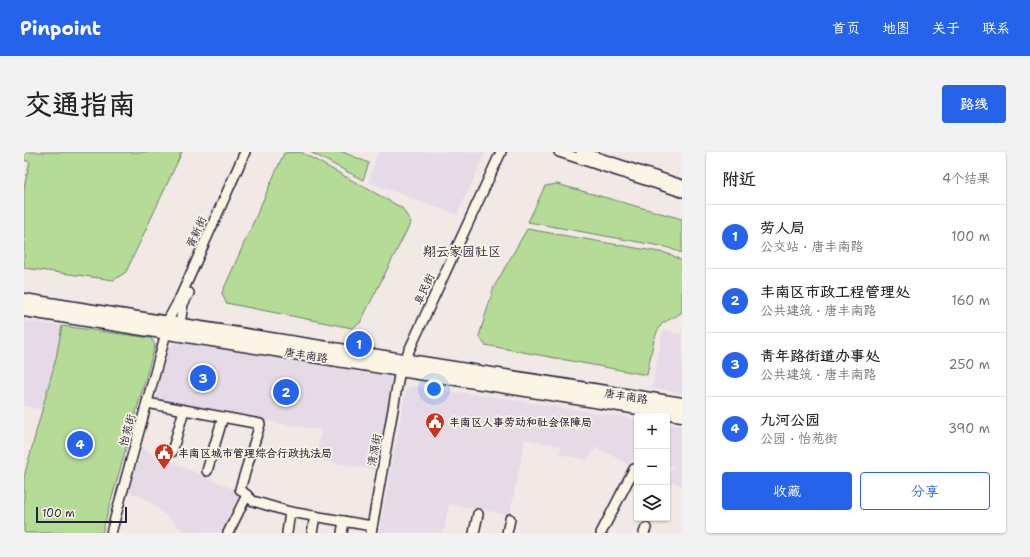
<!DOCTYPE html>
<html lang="zh">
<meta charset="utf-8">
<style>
:root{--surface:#fff;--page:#f2f2f2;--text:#222;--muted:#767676;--line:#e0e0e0;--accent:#2563eb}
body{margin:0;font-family:"Shantell Sans","LXGW WenKai TC",sans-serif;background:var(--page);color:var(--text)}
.controls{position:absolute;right:12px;bottom:12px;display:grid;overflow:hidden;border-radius:4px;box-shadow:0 1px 3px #0004}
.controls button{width:36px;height:36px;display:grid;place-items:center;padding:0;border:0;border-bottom:1px solid var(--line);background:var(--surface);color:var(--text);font:20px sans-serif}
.scale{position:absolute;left:12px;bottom:10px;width:91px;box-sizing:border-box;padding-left:4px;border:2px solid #22223b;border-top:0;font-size:11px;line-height:14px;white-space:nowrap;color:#22223b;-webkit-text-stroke:3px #fcf5e5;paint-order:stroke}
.you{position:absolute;left:410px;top:237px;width:14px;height:14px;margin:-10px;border:3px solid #fff;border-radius:50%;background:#1a73e8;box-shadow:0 0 0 6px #1a73e833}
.badge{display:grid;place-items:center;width:26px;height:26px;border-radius:50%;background:var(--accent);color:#fff;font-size:13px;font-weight:700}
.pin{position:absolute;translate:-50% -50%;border:2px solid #fff;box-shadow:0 1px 4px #0006}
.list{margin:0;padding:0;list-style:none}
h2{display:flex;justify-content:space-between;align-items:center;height:52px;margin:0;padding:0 16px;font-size:17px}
h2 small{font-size:13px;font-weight:400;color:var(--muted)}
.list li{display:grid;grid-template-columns:26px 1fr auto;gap:12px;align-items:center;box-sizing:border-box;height:64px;padding:0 16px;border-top:1px solid var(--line)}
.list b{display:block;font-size:15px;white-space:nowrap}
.list p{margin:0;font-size:13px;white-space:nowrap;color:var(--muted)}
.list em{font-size:13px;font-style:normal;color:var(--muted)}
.actions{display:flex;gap:8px;padding:12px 16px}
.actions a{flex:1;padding:9px 0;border:1px solid var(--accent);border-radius:4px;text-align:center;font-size:14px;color:var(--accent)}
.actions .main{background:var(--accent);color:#fff}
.icon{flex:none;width:22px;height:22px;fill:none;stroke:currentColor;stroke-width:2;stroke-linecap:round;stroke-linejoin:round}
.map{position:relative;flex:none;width:658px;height:381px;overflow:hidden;border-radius:4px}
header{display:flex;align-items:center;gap:24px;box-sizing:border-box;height:56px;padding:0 20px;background:var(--accent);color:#fff}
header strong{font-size:19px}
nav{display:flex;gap:22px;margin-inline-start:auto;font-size:14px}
.intro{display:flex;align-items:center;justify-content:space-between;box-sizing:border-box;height:96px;padding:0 24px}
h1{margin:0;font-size:28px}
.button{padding:10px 18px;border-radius:4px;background:var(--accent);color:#fff;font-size:14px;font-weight:700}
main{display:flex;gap:24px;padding:0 24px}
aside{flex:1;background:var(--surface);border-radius:4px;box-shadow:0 1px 3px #0004}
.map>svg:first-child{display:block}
</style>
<header>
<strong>Pinpoint</strong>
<nav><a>首页</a><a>地图</a><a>关于</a><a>联系</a></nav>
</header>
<div class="intro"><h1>交通指南</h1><a class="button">路线</a></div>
<main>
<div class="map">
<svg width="658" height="381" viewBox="0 0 658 381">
<rect width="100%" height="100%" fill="#f2e9e6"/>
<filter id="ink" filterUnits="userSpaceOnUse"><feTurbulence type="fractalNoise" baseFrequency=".025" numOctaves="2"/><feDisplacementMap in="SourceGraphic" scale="8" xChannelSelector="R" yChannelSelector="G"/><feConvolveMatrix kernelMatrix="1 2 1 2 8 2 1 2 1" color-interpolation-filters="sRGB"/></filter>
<g filter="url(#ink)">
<!-- built -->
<g fill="#e6dae7">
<polygon points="354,0 461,0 461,2 433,63 344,30"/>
<polygon points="0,169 38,174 32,206 18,258 0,254"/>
<polygon points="639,178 658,182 658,241 628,236"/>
<polygon points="152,190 369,226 353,318 292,308 297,278 131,250 143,196"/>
<polygon points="388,234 457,243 613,267 613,298 605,313 573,295 563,308 535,302 537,294 501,287 486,363 425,352 419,381 355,381 381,241 383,236"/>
<polygon points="643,272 658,274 658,334 649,330 643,337 643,325 650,315 643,312"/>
<polygon points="118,297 216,340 198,381 162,381 121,346 105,340"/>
</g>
<!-- green -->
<g fill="#b6db96" stroke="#6c7e68">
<polygon points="0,0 158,0 102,120 90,128 0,116 0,35 6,10 0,8"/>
<polygon points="277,0 378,56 387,70 336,171 328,176 202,151 198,141 260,1"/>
<polygon points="286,0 319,0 345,11 339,28"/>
<polygon points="533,32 658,67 658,101 642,95 504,70 521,34"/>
<path d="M503,77L641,101L648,103L658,109V160C652,165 645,167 639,171C629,180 626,209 623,223L461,193L455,184L470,135Z"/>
<polygon points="38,174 127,186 131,193 78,381 0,381 0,325 32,206"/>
</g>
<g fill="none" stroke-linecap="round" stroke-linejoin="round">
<defs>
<g id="minor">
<polyline points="535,0 658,40"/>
<polyline points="557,0 658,33"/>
<polyline points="143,170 155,148 221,0"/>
<polyline points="156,172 159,152 165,141"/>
<polyline points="123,251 236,272 216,337 229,349 266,360"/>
<polyline points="148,300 160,258"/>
<polyline points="183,319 199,265"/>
<polyline points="87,381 142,181"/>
<polyline points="204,381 223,343"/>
<polyline points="263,381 266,360 348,374"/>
<polyline points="288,381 291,364"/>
<polyline points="318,381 320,369"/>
<polyline points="347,381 376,218 477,0"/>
<polyline points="450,381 454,362"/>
<polyline points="483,381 486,367"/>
<polyline points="577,381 610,317"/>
<polyline points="620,381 622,376"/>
</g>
<g id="major">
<polyline points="0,148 658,252"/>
<polyline points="0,158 658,263"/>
</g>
</defs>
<!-- minor casing -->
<use href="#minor" stroke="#22223b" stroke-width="12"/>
<!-- major casing -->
<use href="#major" stroke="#22223b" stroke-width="15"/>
<!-- minor -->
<use href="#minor" stroke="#fcf5e5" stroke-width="9"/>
<!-- major -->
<use href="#major" stroke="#fcf5e5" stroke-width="12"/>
</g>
</g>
<!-- icons -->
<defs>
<symbol id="civic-pin" viewBox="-11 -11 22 30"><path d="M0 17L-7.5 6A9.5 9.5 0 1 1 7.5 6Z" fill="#c8321e" stroke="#fcf5e5"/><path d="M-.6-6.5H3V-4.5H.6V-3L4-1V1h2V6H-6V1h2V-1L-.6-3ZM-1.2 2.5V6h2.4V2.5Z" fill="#fff"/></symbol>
</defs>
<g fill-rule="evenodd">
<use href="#civic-pin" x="400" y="259" width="22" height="30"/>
<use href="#civic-pin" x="129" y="290" width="22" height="30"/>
</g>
<g text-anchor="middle" stroke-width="3.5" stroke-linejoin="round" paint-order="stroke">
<!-- street labels -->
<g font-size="11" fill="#22223b" stroke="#fcf5e5">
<text transform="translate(172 80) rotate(-66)" y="4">胥新街</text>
<text transform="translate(400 137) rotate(-65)" y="4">阜民街</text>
<text transform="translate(282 203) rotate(9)" y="4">唐丰南路</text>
<text transform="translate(602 244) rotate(9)" y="4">唐丰南路</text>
<text transform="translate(103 278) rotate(-75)" y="4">怡苑街</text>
<text transform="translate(350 298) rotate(-80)" y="4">清源街</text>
</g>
<!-- poi labels -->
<g font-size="11" font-weight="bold" fill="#22223b" stroke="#fcf5e5" text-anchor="start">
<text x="425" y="274">丰南区人事劳动和社会保障局</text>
<text x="154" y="305">丰南区城市管理综合行政执法局</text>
</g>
<!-- quarter labels -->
<g font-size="13" fill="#22223b" stroke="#fcf5e5">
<text x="438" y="104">翔云家园社区</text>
</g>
</g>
</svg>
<div class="controls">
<button>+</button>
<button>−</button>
<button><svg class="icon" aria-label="layers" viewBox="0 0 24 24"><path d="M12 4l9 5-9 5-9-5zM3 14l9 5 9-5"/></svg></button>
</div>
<div class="scale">100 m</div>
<div class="you"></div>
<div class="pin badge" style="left:335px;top:192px">1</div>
<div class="pin badge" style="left:262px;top:240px">2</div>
<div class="pin badge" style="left:179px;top:226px">3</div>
<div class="pin badge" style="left:56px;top:292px">4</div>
</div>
<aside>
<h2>附近<small>4个结果</small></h2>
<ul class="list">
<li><span class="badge">1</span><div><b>劳人局</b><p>公交站 · 唐丰南路</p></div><em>100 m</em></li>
<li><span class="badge">2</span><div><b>丰南区市政工程管理处</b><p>公共建筑 · 唐丰南路</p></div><em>160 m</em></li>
<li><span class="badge">3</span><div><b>青年路街道办事处</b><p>公共建筑 · 唐丰南路</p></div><em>250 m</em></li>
<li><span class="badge">4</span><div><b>九河公园</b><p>公园 · 怡苑街</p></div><em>390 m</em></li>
</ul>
<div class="actions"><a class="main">收藏</a><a>分享</a></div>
</aside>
</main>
